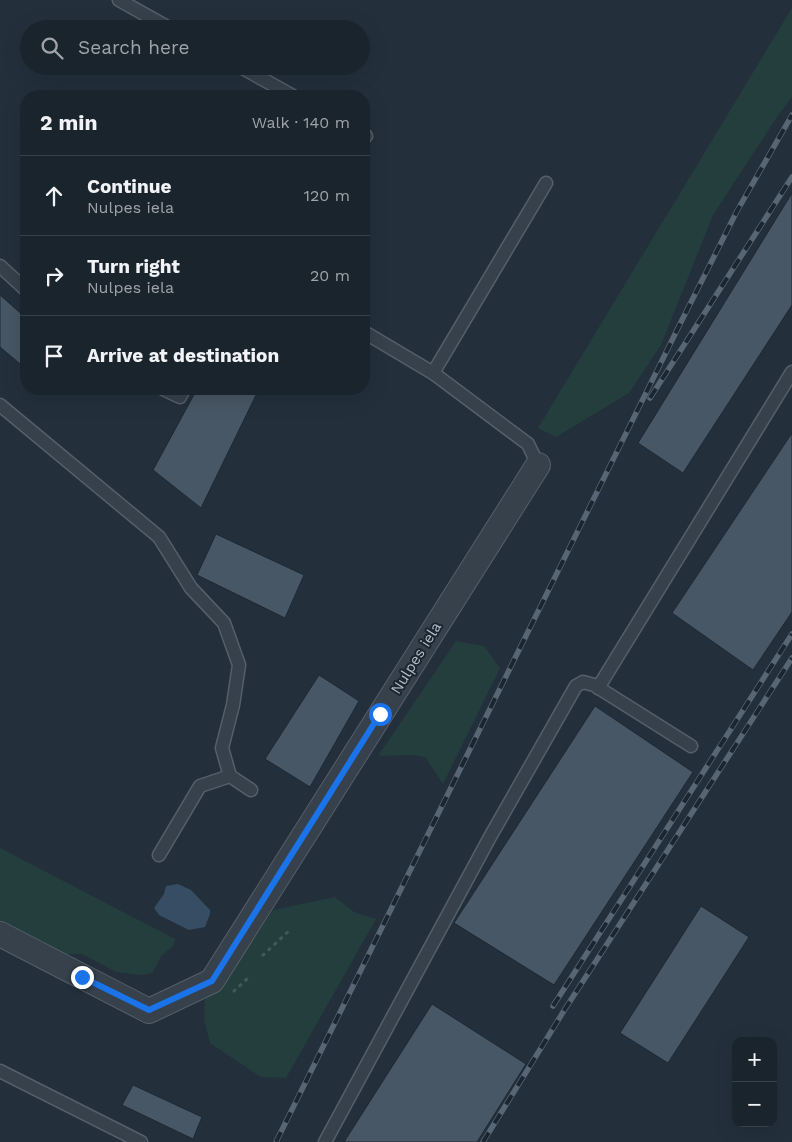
<!DOCTYPE html>
<meta charset="utf-8">
<style>
:root{--surface:#1a242d;--page:#273039;--text:#f1f3f6;--muted:#9fa4aa;--line:#384149}
body{margin:0;font-family:"Work Sans",sans-serif;background:var(--page);color:var(--text)}
.controls{position:absolute;right:15px;bottom:15px;display:grid;overflow:hidden;border-radius:10px;box-shadow:0 5px 20px #0002}
.controls button{width:45px;height:45px;display:grid;place-items:center;padding:0;border:0;border-bottom:1px solid var(--line);background:var(--surface);color:var(--text);font:25px sans-serif}
.stop{position:absolute;width:15px;height:15px;margin:-11px;border:4px solid #1a73e8;border-radius:50%;background:#fff}
.stop.end{background:#1a73e8;border-color:#fff;box-shadow:0 1px 5px #0008}
.list{margin:0;padding:0;list-style:none}
h2{display:flex;justify-content:space-between;align-items:center;height:65px;margin:0;padding:0 20px;font-size:21px}
h2 small{font-size:16px;font-weight:400;color:var(--muted)}
.list li{display:grid;grid-template-columns:32px 1fr auto;gap:15px;align-items:center;box-sizing:border-box;height:80px;padding:0 20px;border-top:1px solid var(--line)}
.list b{display:block;font-size:19px;white-space:nowrap}
.list p{margin:0;font-size:16px;white-space:nowrap;color:var(--muted)}
.list em{font-size:16px;font-style:normal;color:var(--muted)}
.icon{flex:none;width:28px;height:28px;fill:none;stroke:currentColor;stroke-width:2;stroke-linecap:round;stroke-linejoin:round}
.map{position:relative;flex:none;width:792px;height:1142px;overflow:hidden}
.search{position:absolute;background:var(--surface);box-shadow:0 5px 20px #0002;left:20px;top:20px;width:350px;height:55px;display:flex;align-items:center;gap:12px;box-sizing:border-box;padding:0 18px;border-radius:28px;color:var(--muted);font-size:19px}
.panel{position:absolute;background:var(--surface);box-shadow:0 5px 20px #0002;left:20px;top:90px;width:350px;height:305px;border-radius:20px}
.map>svg:first-child{display:block}
</style>
<div class="map">
<svg width="792" height="1142" viewBox="0 0 792 1142">
<rect width="100%" height="100%" fill="#23303c"/>
<!-- green -->
<g fill="#243d3d">
<polygon points="792,8 792,97 777,117 713,215 661,345 629,393 556,437 538,428"/>
<polygon points="456,641 484,646 500,668 443,784 425,757 411,755 378,756"/>
<polygon points="0,848 175,939 173,946 162,955 152,973 141,975 116,972 82,954 54,954 0,923"/>
<polygon points="335,897 354,912 376,919 286,1078 261,1077 210,1043 204,1020 205,994 230,974 273,910"/>
</g>
<!-- water -->
<polygon fill="#364d63" points="178,884 191,890 210,910 210,914 205,927 189,930 159,915 154,908 164,894 166,886"/>
<!-- building -->
<g fill="#485765" stroke="#1e2833">
<polygon points="792,193 792,305 683,473 638,443"/>
<polygon points="0,295 26,318 26,369 0,347"/>
<polygon points="197,389 259,389 201,508 153,470"/>
<polygon points="792,433 792,612 753,670 672,613"/>
<polygon points="216,534 304,575 285,618 197,575"/>
<polygon points="319,675 359,701 310,787 265,759"/>
<polygon points="595,706 693,772 554,985 454,923"/>
<polygon points="701,906 749,937 668,1063 620,1033"/>
<polygon points="432,1004 526,1064 477,1142 344,1142"/>
<polygon points="133,1085 202,1117 193,1139 122,1105"/>
</g>
<g fill="none" stroke-linecap="round" stroke-linejoin="round">
<defs>
<g id="service">
<polyline points="119,0 171,29"/>
<polyline points="239,66 293,96"/>
<polyline points="364,135 366,136"/>
<polyline points="0,266 26,290"/>
<polyline points="364,332 433,373"/>
<polyline points="163,389 180,397 184,389"/>
<polyline points="0,405 159,537 191,588 224,623 239,665 233,705 222,748 230,776 251,790"/>
<polyline points="538,465 528,444 433,373 546,183"/>
<polyline points="598,688 792,372"/>
<polyline points="159,855 200,786 230,776"/>
<polyline points="0,1071 141,1142"/>
<polyline points="325,1142 490,837 576,686 583,682 594,685 691,746"/>
</g>
<polyline id="minor" points="0,934 149,1011 212,981 538,465"/>
</defs>
<!-- service casing -->
<use href="#service" stroke="#555f6a" stroke-width="15"/>
<!-- minor casing -->
<use href="#minor" stroke="#555f6a" stroke-width="26"/>
<!-- path -->
<g stroke="#42595a" stroke-width="3" stroke-dasharray="4 4" stroke-linecap="butt">
<polyline points="262,956 290,930"/>
<polyline points="233,992 248,978"/>
</g>
<!-- service -->
<use href="#service" stroke="#36414c" stroke-width="12"/>
<!-- minor -->
<use href="#minor" stroke="#36414c" stroke-width="24"/>
<defs>
<g id="rail">
<polyline points="650,398 792,177"/>
<polyline points="553,1006 792,634"/>
<polyline points="276,1142 682,320 737,211 792,115"/>
<polyline points="483,1142 565,1009 792,658"/>
</g>
</defs>
<!-- rail casing -->
<use href="#rail" stroke="#586673" stroke-width="5.5"/>
<!-- rail -->
<use href="#rail" stroke="#1c2631" stroke-width="4" stroke-dasharray="11" stroke-linecap="butt"/>
</g>
<g fill="none" stroke-linecap="round" stroke-linejoin="round">
<!-- route -->
<polyline stroke="#1a73e8" stroke-width="6" points="82,977 149,1010 212,981 380,714"/>
</g>
<g text-anchor="middle" stroke-width="4" stroke-linejoin="round" paint-order="stroke">
<!-- street labels -->
<g font-size="15" fill="#b2bcc8" stroke="#1c2631">
<text transform="translate(416 658) rotate(-58)" y="5">Nulpes iela</text>
</g>
</g>
</svg>
<div class="controls">
<button>+</button>
<button>−</button>
</div>
<div class="stop" style="left:380px;top:714px"></div>
<div class="stop end" style="left:82px;top:977px"></div>
<div class="search"><svg class="icon" aria-label="search" viewBox="0 0 24 24"><circle cx="10" cy="10" r="6"/><path d="M15 15l6 6"/></svg>Search here</div>
<section class="panel">
<h2>2 min<small>Walk · 140 m</small></h2>
<ul class="list">
<li><svg class="icon" aria-label="ahead" viewBox="0 0 24 24"><path d="M12 20V5M6 11l6-6 6 6"/></svg><div><b>Continue</b><p>Nulpes iela</p></div><em>120 m</em></li>
<li><svg class="icon" aria-label="right" viewBox="0 0 24 24"><path d="M7 20v-9h11M14 6l5 5-5 5"/></svg><div><b>Turn right</b><p>Nulpes iela</p></div><em>20 m</em></li>
<li><svg class="icon" aria-label="arrive" viewBox="0 0 24 24"><path d="M6 21V4h12l-3 4 3 4H6"/></svg><div><b>Arrive at destination</b></div></li>
</ul>
</section>
</div>
